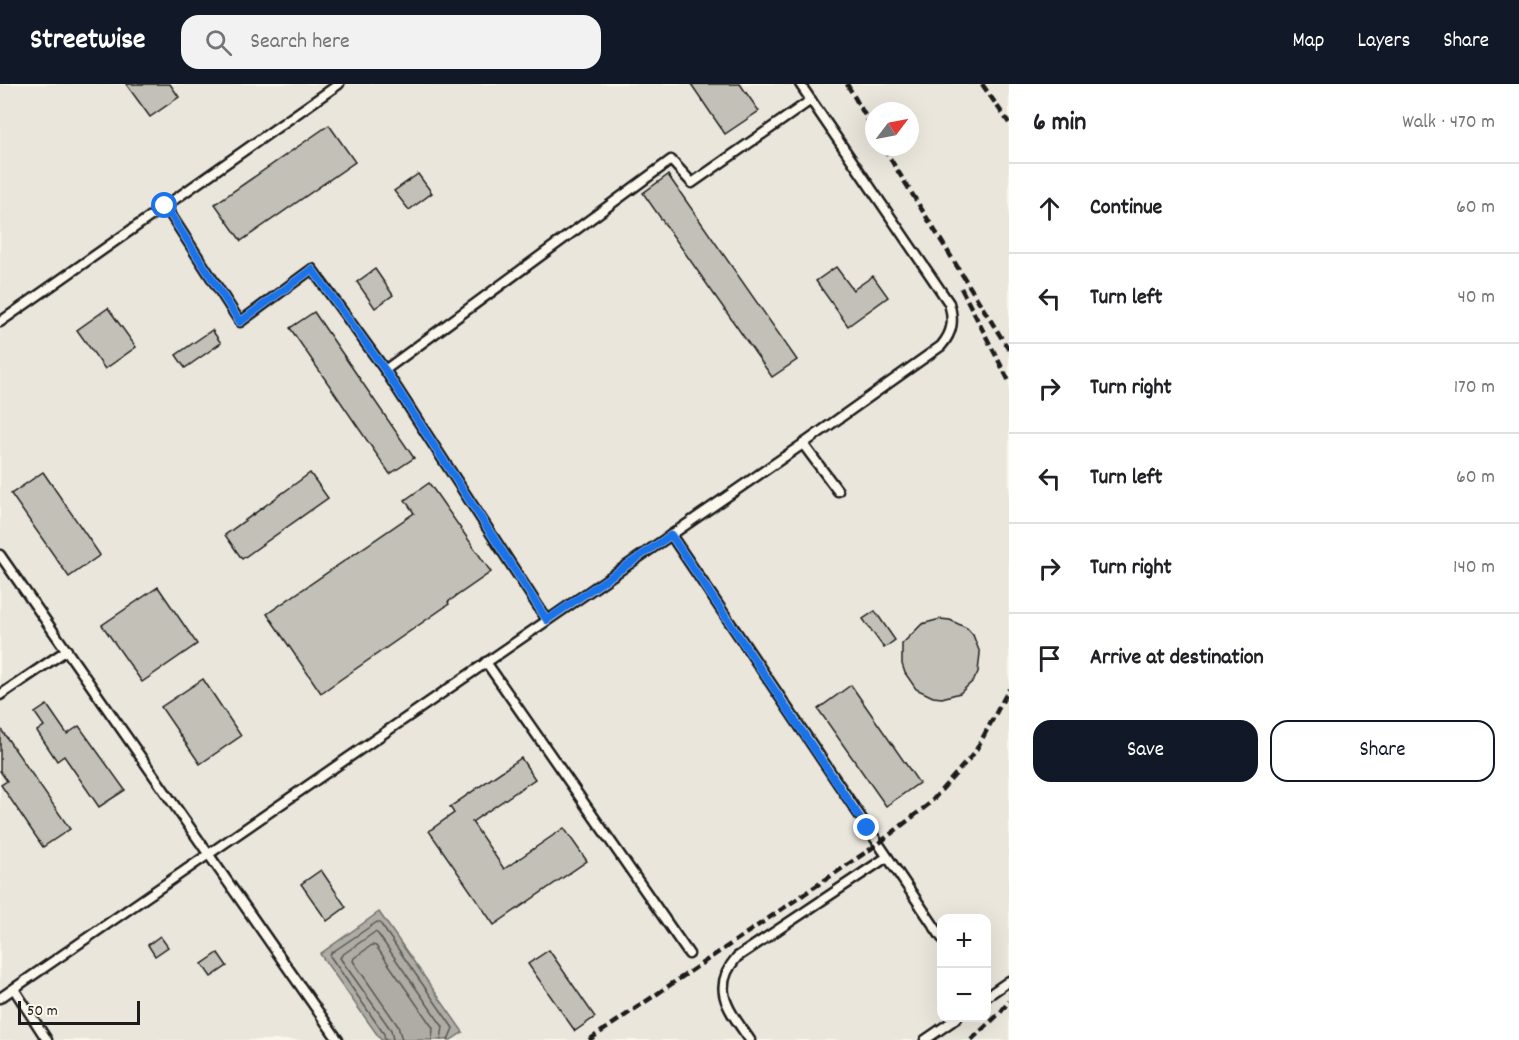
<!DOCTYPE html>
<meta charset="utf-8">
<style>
:root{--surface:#fff;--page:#f2f2f2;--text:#202124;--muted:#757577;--line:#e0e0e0;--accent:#111827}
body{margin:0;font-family:Dekko,sans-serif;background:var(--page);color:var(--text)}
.controls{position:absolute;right:18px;bottom:18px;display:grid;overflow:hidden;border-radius:12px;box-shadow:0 6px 24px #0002}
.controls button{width:54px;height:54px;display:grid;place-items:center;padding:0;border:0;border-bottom:2px solid var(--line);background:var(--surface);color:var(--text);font:30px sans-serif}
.compass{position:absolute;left:865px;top:18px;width:54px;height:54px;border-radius:50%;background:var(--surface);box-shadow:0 6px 24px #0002;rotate:58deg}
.scale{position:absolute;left:18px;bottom:15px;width:122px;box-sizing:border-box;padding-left:6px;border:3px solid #1c1c1c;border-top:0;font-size:16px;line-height:21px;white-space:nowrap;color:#1c1c1c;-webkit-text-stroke:4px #fbf7ec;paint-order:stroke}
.stop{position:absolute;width:18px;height:18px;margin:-14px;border:4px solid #1a73e8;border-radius:50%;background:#fff}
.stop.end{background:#1a73e8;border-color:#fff;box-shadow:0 2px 6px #0008}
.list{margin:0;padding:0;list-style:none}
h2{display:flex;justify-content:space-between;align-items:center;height:78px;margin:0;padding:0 24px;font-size:26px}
h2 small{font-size:20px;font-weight:400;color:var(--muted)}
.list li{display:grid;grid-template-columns:39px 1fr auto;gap:18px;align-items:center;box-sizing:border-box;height:90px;padding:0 24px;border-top:2px solid var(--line)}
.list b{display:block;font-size:22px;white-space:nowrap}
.list em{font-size:20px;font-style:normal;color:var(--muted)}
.actions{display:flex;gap:12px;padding:18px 24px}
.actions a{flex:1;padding:14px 0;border:2px solid var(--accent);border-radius:18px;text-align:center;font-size:21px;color:var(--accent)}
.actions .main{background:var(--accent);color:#fff}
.icon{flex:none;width:33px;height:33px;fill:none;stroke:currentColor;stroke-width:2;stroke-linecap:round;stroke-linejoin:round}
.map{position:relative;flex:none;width:1009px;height:956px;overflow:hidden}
header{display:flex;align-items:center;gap:36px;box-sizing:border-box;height:84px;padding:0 30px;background:var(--accent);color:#fff}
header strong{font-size:28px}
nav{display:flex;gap:33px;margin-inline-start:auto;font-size:21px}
.search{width:420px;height:54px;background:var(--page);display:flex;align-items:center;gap:15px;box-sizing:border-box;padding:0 21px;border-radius:18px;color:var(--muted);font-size:22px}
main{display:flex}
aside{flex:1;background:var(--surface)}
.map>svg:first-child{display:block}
</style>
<header>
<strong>Streetwise</strong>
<div class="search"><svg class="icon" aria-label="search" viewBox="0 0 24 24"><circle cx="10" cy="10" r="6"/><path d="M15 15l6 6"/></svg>Search here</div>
<nav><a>Map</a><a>Layers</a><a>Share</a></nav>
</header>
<main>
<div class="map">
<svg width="1009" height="956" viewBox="0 0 1009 956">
<rect width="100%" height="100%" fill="#fbf7ec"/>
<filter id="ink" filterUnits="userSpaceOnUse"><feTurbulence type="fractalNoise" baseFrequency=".0167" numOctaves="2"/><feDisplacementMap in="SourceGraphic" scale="12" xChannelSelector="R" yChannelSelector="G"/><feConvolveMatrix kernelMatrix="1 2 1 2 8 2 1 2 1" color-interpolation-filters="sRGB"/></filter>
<g filter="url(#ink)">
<!-- built -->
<path fill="#eae6dc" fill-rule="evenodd" d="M0,0H1009V956H0ZM874,27H910V63H874ZM942,834H986V934H942Z"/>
<!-- water -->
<polygon fill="#afaca5" stroke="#74726e" stroke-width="1.5" points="379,828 463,948 451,956 381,956 320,870"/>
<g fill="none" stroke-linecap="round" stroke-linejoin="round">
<!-- shore -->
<g stroke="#575653" stroke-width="1.5">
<polyline points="385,956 384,950 330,872 331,869 377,838 380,839 453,944 448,956"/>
<polyline points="393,956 391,946 340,874 342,871 375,848 378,850 443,943 441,956"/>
<polyline points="402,956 398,942 353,877 354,874 372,861 376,862 433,944 432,956"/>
</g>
</g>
<!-- building -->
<g fill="#c3c0b8" stroke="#1c1c1c" stroke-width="1.5">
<polygon points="126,0 170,0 179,13 150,33"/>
<polygon points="691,0 740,0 759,27 725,50"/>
<polygon points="329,41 355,78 241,157 215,120"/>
<polygon points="418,90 432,109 409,126 394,107"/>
<polygon points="668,91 797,276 772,293 643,109"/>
<polygon points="836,183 853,206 873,192 888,213 848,242 816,197"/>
<polygon points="375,185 393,211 375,224 357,198"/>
<polygon points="108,224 136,263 105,285 77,246"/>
<polygon points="314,228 414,374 390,390 290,244"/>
<polygon points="212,246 221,259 185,284 176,271"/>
<polygon points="43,388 100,471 69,493 11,410"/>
<polygon points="310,389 328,414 242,475 225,451"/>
<polygon points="429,399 491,488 448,518 449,520 321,609 267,530 414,429 405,416"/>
<polygon points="158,503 197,560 142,598 102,541"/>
<polygon points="875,527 895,556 884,564 863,535"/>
<polygon points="940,535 950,536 967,544 973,551 980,569 978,588 974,596 960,609 942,614 933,613 916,605 905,589 902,580 902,560 922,540"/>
<polygon points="203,595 241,652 200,680 161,623"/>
<polygon points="851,601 919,699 886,722 818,625"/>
<polygon points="47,621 67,650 79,642 125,706 99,723 64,672 57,677 37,647 44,642 35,629"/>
<polygon points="0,644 70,745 43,763 1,701 7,697 0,687"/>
<polygon points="521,674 535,695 472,738 504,785 564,744 587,777 494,841 429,747 454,729 450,723"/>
<polygon points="321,786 346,823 327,837 301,800"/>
<polygon points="160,852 168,863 155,872 148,861"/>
<polygon points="549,866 595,933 575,947 528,880"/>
<polygon points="218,869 227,882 211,893 202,880"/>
</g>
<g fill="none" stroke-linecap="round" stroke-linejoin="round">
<defs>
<g id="lane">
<polyline points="165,122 240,238 312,185 385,286 547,536"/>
<polyline points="0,238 339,0"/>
<polyline points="385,286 671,76 692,99 811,16"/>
<polyline points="803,360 838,407"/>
<polyline points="671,451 942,854"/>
<polyline points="0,471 338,956"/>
<polyline points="486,578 689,870"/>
<polyline points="0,611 67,566"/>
<polyline points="14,905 47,956"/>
<polyline points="986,913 1009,897"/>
<path d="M0,914L803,360L941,262C953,248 954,236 949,219L800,0"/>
<path d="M750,956C730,927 709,905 737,873L887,773"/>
<polyline points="925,956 957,934"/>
</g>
</defs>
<!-- lane casing -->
<use href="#lane" stroke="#1c1c1c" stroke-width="13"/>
<!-- lane -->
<use href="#lane" stroke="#fbf7ec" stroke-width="8"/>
<!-- rail -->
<g stroke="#1c1c1c" stroke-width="4.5" stroke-dasharray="9 4.5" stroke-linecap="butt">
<polyline points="847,0 874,47"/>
<polyline points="982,0 1009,39"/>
<polyline points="883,63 1009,266"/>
<polyline points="961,204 1009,297"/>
<polyline points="589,956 878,760 929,720 975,668 1009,605"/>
<polyline points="971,956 1000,929 1009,917"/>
</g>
</g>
</g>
<g fill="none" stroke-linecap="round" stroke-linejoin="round" filter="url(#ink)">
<!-- route -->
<polyline stroke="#1a73e8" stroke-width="8" points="165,122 240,238 312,185 385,286 547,536 671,451 867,744"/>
</g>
</svg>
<div class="controls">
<button>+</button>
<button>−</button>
</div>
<svg class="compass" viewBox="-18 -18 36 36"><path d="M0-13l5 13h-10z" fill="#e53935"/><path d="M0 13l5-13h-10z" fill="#757577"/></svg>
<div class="scale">50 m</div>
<div class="stop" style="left:165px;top:122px"></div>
<div class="stop end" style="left:867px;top:744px"></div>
</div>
<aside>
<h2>6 min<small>Walk · 470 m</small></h2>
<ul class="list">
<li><svg class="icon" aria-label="ahead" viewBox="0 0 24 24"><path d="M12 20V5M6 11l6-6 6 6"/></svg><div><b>Continue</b></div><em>60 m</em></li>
<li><svg class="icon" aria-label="left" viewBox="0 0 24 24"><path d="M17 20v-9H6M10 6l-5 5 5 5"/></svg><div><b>Turn left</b></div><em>40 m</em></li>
<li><svg class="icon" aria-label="right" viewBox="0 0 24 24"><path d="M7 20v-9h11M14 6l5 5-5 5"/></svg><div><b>Turn right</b></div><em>170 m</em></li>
<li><svg class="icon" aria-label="left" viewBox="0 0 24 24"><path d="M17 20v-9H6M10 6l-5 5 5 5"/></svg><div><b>Turn left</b></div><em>60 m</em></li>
<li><svg class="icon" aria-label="right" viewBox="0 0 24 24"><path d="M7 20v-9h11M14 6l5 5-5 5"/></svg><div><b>Turn right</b></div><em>140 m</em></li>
<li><svg class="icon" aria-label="arrive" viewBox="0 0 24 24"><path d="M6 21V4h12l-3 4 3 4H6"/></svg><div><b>Arrive at destination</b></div></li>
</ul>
<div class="actions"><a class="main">Save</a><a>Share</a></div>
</aside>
</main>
